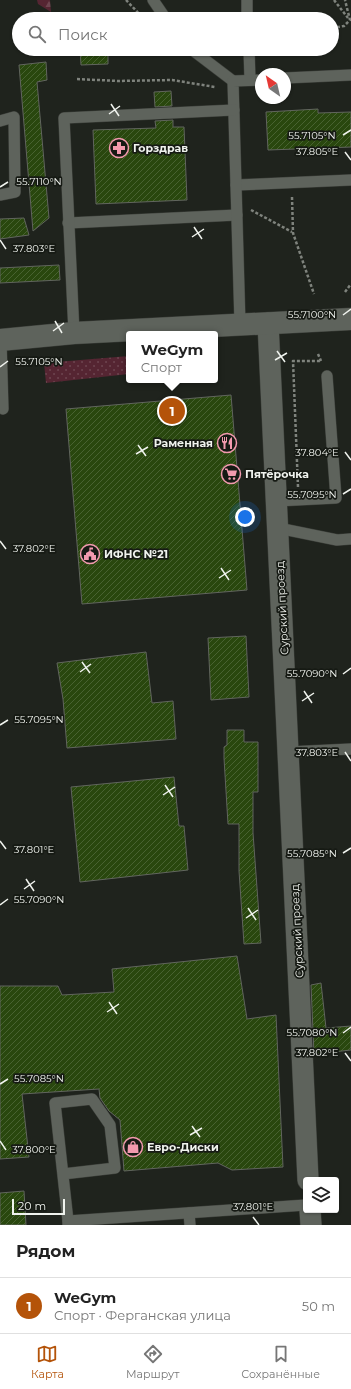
<!DOCTYPE html>
<html lang="ru">
<meta charset="utf-8">
<style>
:root{--surface:#fff;--page:#f2f2f2;--text:#222;--muted:#767676;--line:#e0e0e0;--accent:#b45309}
body{margin:0;font-family:Montserrat,sans-serif;background:var(--page);color:var(--text)}
.controls{position:absolute;right:12px;bottom:12px;display:grid;overflow:hidden;border-radius:4px;box-shadow:0 1px 3px #0004}
.controls button{width:36px;height:36px;display:grid;place-items:center;padding:0;border:0;border-bottom:1px solid var(--line);background:var(--surface);color:var(--text);font:20px sans-serif}
.compass{position:absolute;left:255px;top:68px;width:36px;height:36px;border-radius:50%;background:var(--surface);box-shadow:0 1px 3px #0004;rotate:326deg}
.scale{position:absolute;left:12px;bottom:10px;width:53px;box-sizing:border-box;padding-left:4px;border:2px solid #f0f3ee;border-top:0;font-size:11px;line-height:14px;white-space:nowrap;color:#f0f3ee;-webkit-text-stroke:3px #161a14;paint-order:stroke}
.you{position:absolute;left:245px;top:517px;width:14px;height:14px;margin:-10px;border:3px solid #fff;border-radius:50%;background:#1a73e8;box-shadow:0 0 0 6px #1a73e833}
.badge{display:grid;place-items:center;width:26px;height:26px;border-radius:50%;background:var(--accent);color:#fff;font-size:13px;font-weight:700}
.pin{position:absolute;translate:-50% -50%;border:2px solid #fff;box-shadow:0 1px 4px #0006}
.popup{position:absolute;left:126px;top:331px;width:92px;height:52px;box-sizing:border-box;display:grid;place-content:center;border-radius:4px;background:var(--surface);filter:drop-shadow(0 1px 3px #0005);font-size:13px;white-space:nowrap;color:var(--muted)}
.popup b{font-size:15px;color:var(--text)}
.popup::after{content:'';position:absolute;left:50%;top:100%;margin-left:-8px;border:8px solid transparent;border-top-color:var(--surface)}
.list{margin:0;padding:0;list-style:none}
h2{display:flex;justify-content:space-between;align-items:center;height:52px;margin:0;padding:0 16px;font-size:17px}
h2 small{font-size:13px;font-weight:400;color:var(--muted)}
.list li{display:grid;grid-template-columns:26px 1fr auto;gap:12px;align-items:center;box-sizing:border-box;height:56px;padding:0 16px;border-top:1px solid var(--line)}
.list b{display:block;font-size:15px;white-space:nowrap}
.list p{margin:0;font-size:13px;white-space:nowrap;color:var(--muted)}
.list em{font-size:13px;font-style:normal;color:var(--muted)}
.icon{flex:none;width:22px;height:22px;fill:none;stroke:currentColor;stroke-width:2;stroke-linecap:round;stroke-linejoin:round}
.map{position:relative;flex:none;width:351px;height:1225px;overflow:hidden}
.search{position:absolute;background:var(--surface);box-shadow:0 1px 3px #0004;left:12px;right:12px;top:12px;height:44px;display:flex;align-items:center;gap:10px;box-sizing:border-box;padding:0 14px;border-radius:22px;color:var(--muted);font-size:15px}
.sheet{height:108px;background:var(--surface)}
nav{display:flex;justify-content:space-around;align-items:center;box-sizing:border-box;height:56px;border-top:1px solid var(--line);background:var(--surface);font-size:11px;color:var(--muted)}
nav a{display:grid;justify-items:center;gap:2px}
nav .on{color:var(--accent)}
.map>svg:first-child{display:block}
</style>
<div class="map">
<svg width="351" height="1225" viewBox="0 0 351 1225">
<defs>
<pattern id="grass-dots" width="8" height="8" patternUnits="userSpaceOnUse"><rect width="8" height="8" fill="#552532"/><path d="M2 2h.1M6 6h.1" fill="none" stroke="#6e4550" stroke-width="1.8" stroke-linecap="round"/></pattern>
<pattern id="forest-firs" width="22" height="20" patternUnits="userSpaceOnUse"><rect width="22" height="20" fill="#552532"/><path d="M5 1l3.5 6h-7zM16 11l3.5 6h-7z" fill="#6e4550"/></pattern>
<pattern id="building-hatch" width="6" height="6" patternUnits="userSpaceOnUse"><rect width="6" height="6" fill="#29470e"/><path d="M-1 1l2-2M0 6l6-6M5 7l2-2" fill="none" stroke="#486231"/></pattern>
</defs>
<rect width="100%" height="100%" fill="#1f231d"/>
<!-- grass -->
<polygon fill="url(#grass-dots)" points="129,356 129,374 46,383 44,363"/>
<!-- forest -->
<polygon fill="url(#forest-firs)" points="37,0 50,0 51,12 38,4"/>
<!-- building -->
<g fill="url(#building-hatch)" stroke="#61655e">
<polygon points="80,49 108,49 108,64 81,65"/>
<polygon points="46,62 47,80 37,82 49,218 33,231 19,65"/>
<polygon points="171,91 172,106 155,107 154,92"/>
<polygon points="318,109 318,113 351,112 351,147 268,150 266,112"/>
<polygon points="173,120 173,127 184,127 187,200 96,204 93,130 156,128 155,121"/>
<polygon points="24,218 29,235 0,239 0,219"/>
<polygon points="59,265 60,280 0,283 0,268"/>
<polygon points="231,395 247,590 82,604 66,409"/>
<polygon points="246,636 249,697 211,700 208,638"/>
<polygon points="146,652 152,703 173,701 176,739 67,748 63,699 57,663"/>
<polygon points="227,730 244,730 244,742 258,742 258,792 253,792 253,833 261,943 244,944 239,871 239,824 228,824 224,758 224,747 227,745"/>
<polygon points="174,777 179,826 184,826 188,870 80,882 71,787"/>
<polygon points="237,956 247,1019 276,1015 283,1167 232,1170 218,1163 124,1171 120,1120 109,1111 100,1098 99,1089 22,1094 29,1157 0,1159 0,986 58,986 62,995 114,992 112,969"/>
<polygon points="321,983 326,1028 351,1026 351,1050 314,1054 311,985"/>
<polygon points="24,1191 26,1225 0,1225 0,1193"/>
</g>
<g fill="none" stroke-linecap="round" stroke-linejoin="round">
<defs>
<g id="service">
<polyline points="153,0 166,19"/>
<polyline points="247,0 247,19"/>
<polyline points="191,49 233,81"/>
<polyline points="249,49 250,80"/>
<polyline points="285,78 351,75"/>
<polyline points="0,121 14,117 15,192 0,195"/>
<polyline points="236,185 351,180"/>
<polyline points="68,223 237,215"/>
<polyline points="240,324 233,81 261,80"/>
<polyline points="74,333 64,118 234,110"/>
<polyline points="1,340 3,409"/>
<polyline points="277,501 336,498 327,376"/>
<polyline points="278,528 337,540 350,539"/>
<polyline points="288,752 351,749"/>
<polyline points="63,1174 115,1168 110,1125 92,1099 55,1103 68,1221"/>
<polyline points="189,1213 190,1225"/>
<polyline points="68,1225 68,1221 306,1205"/>
</g>
<g id="minor">
<polyline points="268,323 308,1180"/>
<polyline points="310,1210 311,1225"/>
</g>
<polyline id="tertiary" points="0,340 74,333 351,319"/>
</defs>
<!-- service casing -->
<use href="#service" stroke="#3c3f3a" stroke-width="12"/>
<!-- minor casing -->
<use href="#minor" stroke="#3c3f3a" stroke-width="22"/>
<!-- tertiary casing -->
<use href="#tertiary" stroke="#3c3f3a" stroke-width="23"/>
<!-- path -->
<g stroke="#7f837d" stroke-width="2.5" stroke-dasharray="3 2" stroke-linecap="butt">
<polyline points="126,0 144,19"/>
<polyline points="334,0 348,18"/>
<polyline points="332,28 344,26 350,20 345,0"/>
<polyline points="77,79 118,81 172,80 215,87"/>
<polyline points="292,197 293,233 314,294"/>
<polyline points="251,210 292,232"/>
<polyline points="345,292 351,284"/>
<polyline points="318,354 321,361"/>
<polyline points="298,487 293,361 321,361"/>
</g>
<!-- service -->
<use href="#service" stroke="#5e635c" stroke-width="11"/>
<!-- minor -->
<use href="#minor" stroke="#5e635c" stroke-width="21"/>
<!-- tertiary -->
<use href="#tertiary" stroke="#5e635c" stroke-width="22"/>
</g>
<!-- ticks -->
<path fill="none" stroke="#f0f3ee" stroke-width="1.5" d="M111,104L119,116M109,114L120,106M343,135L351,130M345,152L351,160M0,187L8,182M194,227L202,239M192,237L204,229M0,240L6,249M343,315L351,309M55,321L62,333M53,331L64,323M277,351L285,362M275,360L287,353M0,367L8,361M138,445L146,456M345,452L351,460M136,454L148,447M343,494L351,489M0,541L6,549M221,568L229,580M219,578L231,570M82,662L90,673M80,672L91,664M343,674L351,668M304,691L312,703M302,701L314,693M0,725L8,720M345,752L351,761M165,785L173,797M163,795L175,787M0,841L6,849M343,853L351,848M26,879L34,891M24,889L35,881M0,905L8,899M248,908L256,920M246,918L258,910M109,1002L117,1014M107,1012L119,1004M343,1033L351,1027M345,1053L351,1061M0,1084L8,1079M192,1126L200,1137M190,1135L202,1128M0,1141L6,1150M253,1217L259,1225"/>
<!-- icons -->
<defs>
<symbol id="pharmacy-ring" viewBox="-11 -11 22 22"><circle r="9.5" fill="#161a14" stroke="#f29aae" stroke-width="1.5"/><path d="M-2-6h4v4h4v4h-4v4h-4v-4h-4v-4h4Z" fill="#f29aae"/></symbol>
<symbol id="restaurant-ring" viewBox="-11 -11 22 22"><circle r="9.5" fill="#161a14" stroke="#f29aae" stroke-width="1.5"/><path d="M-5-6h1v4h1v-4h1v4h1v-4h1v5L-1.5 .5V6h-2V.5L-5-1ZM5-6V6H3V1.5H1.5Q1.5-4 5-6Z" fill="#f29aae"/></symbol>
<symbol id="supermarket-ring" viewBox="-11 -11 22 22"><circle r="9.5" fill="#161a14" stroke="#f29aae" stroke-width="1.5"/><path d="M-6-5.5h2.5l.6 2H6L4.5 2H-2.5L-4.4-4H-6ZM-1.5 3.2a1.3 1.3 0 1 0 .1 0ZM3 3.2a1.3 1.3 0 1 0 .1 0Z" fill="#f29aae"/></symbol>
<symbol id="civic-ring" viewBox="-11 -11 22 22"><circle r="9.5" fill="#161a14" stroke="#f29aae" stroke-width="1.5"/><path d="M-.6-6.5H3V-4.5H.6V-3L4-1V1h2V6H-6V1h2V-1L-.6-3ZM-1.2 2.5V6h2.4V2.5Z" fill="#f29aae"/></symbol>
<symbol id="shop-ring" viewBox="-11 -11 22 22"><circle r="9.5" fill="#161a14" stroke="#f29aae" stroke-width="1.5"/><path d="M-5-2.5h2.3a2.7 3.5 0 0 1 5.4 0H5L5.5 6h-11ZM-1.5-2.5h3a1.5 2.3 0 0 0-3 0Z" fill="#f29aae"/></symbol>
</defs>
<g fill-rule="evenodd">
<use href="#pharmacy-ring" x="108" y="137" width="22" height="22"/>
<use href="#restaurant-ring" x="216" y="432" width="22" height="22"/>
<use href="#supermarket-ring" x="220" y="463" width="22" height="22"/>
<use href="#civic-ring" x="79" y="543" width="22" height="22"/>
<use href="#shop-ring" x="122" y="1136" width="22" height="22"/>
</g>
<g text-anchor="middle" stroke-width="3.5" stroke-linejoin="round" paint-order="stroke">
<!-- poi labels -->
<g font-size="11" font-weight="bold" fill="#f0f3ee" stroke="#161a14" text-anchor="start">
<text x="133" y="152">Горздрав</text>
<text x="213" y="447" text-anchor="end">Раменная</text>
<text x="245" y="478">Пятёрочка</text>
<text x="104" y="558">ИФНС №21</text>
<text x="147" y="1151">Евро-Диски</text>
</g>
<!-- street labels -->
<g font-size="11" fill="#f0f3ee" stroke="#161a14">
<text transform="translate(282 608) rotate(-93)" y="4">Сурский проезд</text>
<text transform="translate(297 931) rotate(-93)" y="4">Сурский проезд</text>
</g>
</g>
<g font-size="10" text-anchor="middle" fill="#f0f3ee" stroke="#161a14" stroke-width="3.5" stroke-linejoin="round" paint-order="stroke">
<text x="312" y="139">55.7105°N</text>
<text x="317" y="155">37.805°E</text>
<text x="39" y="185">55.7110°N</text>
<text x="34" y="252">37.803°E</text>
<text x="312" y="318">55.7100°N</text>
<text x="39" y="365">55.7105°N</text>
<text x="317" y="456">37.804°E</text>
<text x="312" y="498">55.7095°N</text>
<text x="34" y="552">37.802°E</text>
<text x="312" y="677">55.7090°N</text>
<text x="39" y="723">55.7095°N</text>
<text x="317" y="756">37.803°E</text>
<text x="34" y="853">37.801°E</text>
<text x="312" y="857">55.7085°N</text>
<text x="39" y="903">55.7090°N</text>
<text x="312" y="1036">55.7080°N</text>
<text x="317" y="1056">37.802°E</text>
<text x="39" y="1082">55.7085°N</text>
<text x="34" y="1153">37.800°E</text>
<text x="253" y="1210">37.801°E</text>
</g>
</svg>
<div class="controls">
<button><svg class="icon" aria-label="layers" viewBox="0 0 24 24"><path d="M12 4l9 5-9 5-9-5zM3 14l9 5 9-5"/></svg></button>
</div>
<svg class="compass" viewBox="-18 -18 36 36"><path d="M0-13l5 13h-10z" fill="#e53935"/><path d="M0 13l5-13h-10z" fill="#767676"/></svg>
<div class="scale">20 m</div>
<div class="you"></div>
<div class="pin badge" style="left:172px;top:411px">1</div>
<div class="popup"><b>WeGym</b>Спорт</div>
<div class="search"><svg class="icon" aria-label="search" viewBox="0 0 24 24"><circle cx="10" cy="10" r="6"/><path d="M15 15l6 6"/></svg>Поиск</div>
</div>
<section class="sheet">
<h2>Рядом<small></small></h2>
<ul class="list">
<li><span class="badge">1</span><div><b>WeGym</b><p>Спорт · Ферганская улица</p></div><em>50 m</em></li>
</ul>
</section>
<nav>
<a class="on"><svg class="icon" aria-label="map" viewBox="0 0 24 24"><path d="M3 6l6-2 6 2 6-2v14l-6 2-6-2-6 2zM9 4v14M15 6v14"/></svg>Карта</a>
<a><svg class="icon" aria-label="directions" viewBox="0 0 24 24"><path d="M12 3l9 9-9 9-9-9zM9 14v-3h6M13 9l2 2-2 2"/></svg>Маршрут</a>
<a><svg class="icon" aria-label="saved" viewBox="0 0 24 24"><path d="M7 4h10v16l-5-4-5 4z"/></svg>Сохранённые</a>
</nav>
